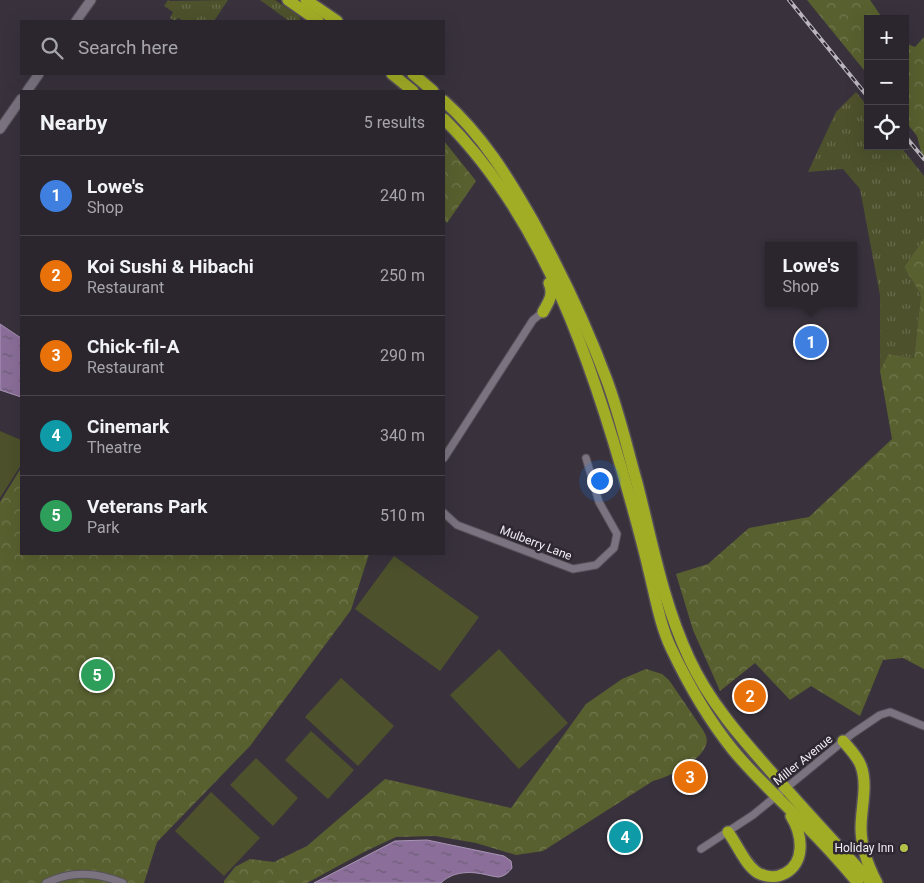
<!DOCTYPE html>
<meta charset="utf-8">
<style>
:root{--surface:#2b262e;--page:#332e36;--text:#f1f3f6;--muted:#a6a5aa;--line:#47434a;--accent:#b4c24a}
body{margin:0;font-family:Roboto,sans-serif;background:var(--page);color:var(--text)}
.controls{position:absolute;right:15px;top:15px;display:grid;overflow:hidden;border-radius:0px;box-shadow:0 5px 20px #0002}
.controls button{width:45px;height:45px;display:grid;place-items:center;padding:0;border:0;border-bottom:1px solid var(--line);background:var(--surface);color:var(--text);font:25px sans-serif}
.you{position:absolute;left:599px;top:480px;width:18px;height:18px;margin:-12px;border:4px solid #fff;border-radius:50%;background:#1a73e8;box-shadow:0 0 0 8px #1a73e833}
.badge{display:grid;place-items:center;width:32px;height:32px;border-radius:50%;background:var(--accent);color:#fff;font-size:16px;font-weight:700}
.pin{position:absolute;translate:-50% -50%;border:2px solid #fff;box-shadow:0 1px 5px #0006}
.popup{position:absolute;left:765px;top:242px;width:92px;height:65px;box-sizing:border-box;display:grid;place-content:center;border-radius:0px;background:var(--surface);filter:drop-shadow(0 1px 4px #0005);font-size:16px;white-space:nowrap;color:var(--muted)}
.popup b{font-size:19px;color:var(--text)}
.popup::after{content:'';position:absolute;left:50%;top:100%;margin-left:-10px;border:10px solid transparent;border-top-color:var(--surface)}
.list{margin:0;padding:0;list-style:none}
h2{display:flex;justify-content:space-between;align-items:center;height:65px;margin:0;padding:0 20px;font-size:21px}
h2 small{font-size:16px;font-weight:400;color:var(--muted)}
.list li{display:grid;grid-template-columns:32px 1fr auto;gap:15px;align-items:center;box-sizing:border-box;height:80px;padding:0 20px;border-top:1px solid var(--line)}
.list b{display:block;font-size:19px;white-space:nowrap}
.list p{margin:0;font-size:16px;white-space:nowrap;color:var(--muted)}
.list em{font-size:16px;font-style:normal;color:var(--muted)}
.icon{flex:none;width:28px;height:28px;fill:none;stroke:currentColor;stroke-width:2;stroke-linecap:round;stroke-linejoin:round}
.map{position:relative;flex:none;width:924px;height:883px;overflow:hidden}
.search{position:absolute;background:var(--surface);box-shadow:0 5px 20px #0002;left:20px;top:20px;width:425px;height:55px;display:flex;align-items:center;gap:12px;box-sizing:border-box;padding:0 18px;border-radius:0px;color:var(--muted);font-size:19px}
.panel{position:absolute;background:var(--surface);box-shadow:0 5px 20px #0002;left:20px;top:90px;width:425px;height:465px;border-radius:0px}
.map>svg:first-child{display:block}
</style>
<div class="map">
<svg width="924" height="883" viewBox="0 0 924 883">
<defs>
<pattern id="grass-tufts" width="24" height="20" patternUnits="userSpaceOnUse" patternTransform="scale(1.25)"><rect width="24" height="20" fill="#4d522c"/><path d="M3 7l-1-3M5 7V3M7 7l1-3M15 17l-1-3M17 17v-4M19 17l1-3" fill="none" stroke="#676b4b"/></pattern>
<pattern id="forest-crowns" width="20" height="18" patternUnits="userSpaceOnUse" patternTransform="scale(1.25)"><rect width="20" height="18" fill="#59602f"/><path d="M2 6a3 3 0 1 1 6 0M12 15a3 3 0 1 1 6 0" fill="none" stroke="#71774e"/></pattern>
<pattern id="water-ripples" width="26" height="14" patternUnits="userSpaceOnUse" patternTransform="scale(1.25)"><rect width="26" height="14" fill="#8b6f9a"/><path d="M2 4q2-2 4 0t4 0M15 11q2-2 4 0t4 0" fill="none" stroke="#6d5d76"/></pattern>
</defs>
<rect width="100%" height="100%" fill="#39323d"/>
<!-- grass -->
<g fill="url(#grass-tufts)">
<polygon points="168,0 170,1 228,0 214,21 184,21 178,18 175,21 170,18 173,12 164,6"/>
<polygon points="260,0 275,0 299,16 301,21 289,21"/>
<polygon points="856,92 868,107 868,146 900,146 924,176 924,238 904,267 921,295 914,358 888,354 880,371 880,295 860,189 843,169 808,172 836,112"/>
</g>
<!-- forest -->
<g fill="url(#forest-crowns)">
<polygon points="807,0 870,0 883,19 868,19 868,75"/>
<polygon points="924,37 924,163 917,136 905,121 905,43 915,47"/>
<polygon points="444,141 476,181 447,223 444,220"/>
<polygon points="924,238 924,669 903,658 883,660 860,716 811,686 790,700 755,663 720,691 693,630 676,574 708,564 749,528 809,517 892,439 880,371 888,354 914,358 921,295 904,267"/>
<polygon points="21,468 21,554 369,554 351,610 250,746 157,842 144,883 0,883 0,502"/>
<path d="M646,669L662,674L669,680L703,730C706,735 708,740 706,745C700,762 669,777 653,781L543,851L516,855L476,843L435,836L396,837L364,852L307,883H224V881L235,867L250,859L274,862L307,846L385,779L511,808L586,704L622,679Z"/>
</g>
<!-- pitch -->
<g fill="#4d522c">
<polygon points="0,431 21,440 21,465 0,498"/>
<polygon points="394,556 479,617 440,671 355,609"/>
<polygon points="499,649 568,723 519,769 450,695"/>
<polygon points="341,678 394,726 358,766 305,717"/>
<polygon points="311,731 354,770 328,799 285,760"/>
<polygon points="256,758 298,798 273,826 230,785"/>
<polygon points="211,792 260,838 224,876 175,831"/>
</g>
<!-- water -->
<g fill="url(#water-ripples)" stroke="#a994b5">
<polygon points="0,324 21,338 21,397 0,390"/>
<path d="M427,840L504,856L511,861L512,868C509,872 505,876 499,877C495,877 488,875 483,874C468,871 452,872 441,883H314L395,841Z"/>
</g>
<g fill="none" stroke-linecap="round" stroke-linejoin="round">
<defs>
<g id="minor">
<polyline points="444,458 533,320 543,312"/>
<polyline points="444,513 457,525 573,569 596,565 614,548 617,534 599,502 586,458"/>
<polyline points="701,849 753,815 852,734 880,715 890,712 924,726"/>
<path d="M46,883C72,870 97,872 123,883"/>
</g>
<g id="tertiary">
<polyline points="76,21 91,0"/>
<polyline points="27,91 39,74"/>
<polyline points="0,129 21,99"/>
</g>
<g id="trunk">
<polyline points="288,0 318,21"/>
<polyline points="306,0 337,21"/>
<polyline points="392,74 413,91"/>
<polyline points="413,74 433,91"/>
<path d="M444,101C482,135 508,177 533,221C561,272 586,324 606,378C619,412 627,448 637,483C652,541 663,603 689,658C709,702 742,739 774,775C806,812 839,847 872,883"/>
<path d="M444,119C545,219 594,368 631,502C637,524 643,545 648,567C655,594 659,622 671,648C688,684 708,719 733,750C756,778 783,802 807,827C825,845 842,864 858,883"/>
<path d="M543,312C549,301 554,295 549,283"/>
<path d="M843,741C849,748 858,757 861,766C868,785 861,808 861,828C861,847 868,866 877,883"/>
<path d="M728,832C737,844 745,865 758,873C777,883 799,871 800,849C801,837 797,826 791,816"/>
</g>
</defs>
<!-- minor casing -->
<use href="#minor" stroke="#565159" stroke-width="9"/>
<!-- tertiary casing -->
<use href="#tertiary" stroke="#565159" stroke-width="11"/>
<!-- trunk casing -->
<use href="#trunk" stroke="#565159" stroke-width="14"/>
<!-- minor -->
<use href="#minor" stroke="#7b7480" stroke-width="7"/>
<!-- tertiary -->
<use href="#tertiary" stroke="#7b7480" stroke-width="9"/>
<!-- trunk -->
<use href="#trunk" stroke="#a2ad26" stroke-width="11"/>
<defs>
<g id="rail">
<polyline points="789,0 868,97"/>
<polyline points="905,136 924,159"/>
</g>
</defs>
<!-- rail casing -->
<use href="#rail" stroke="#bbb6be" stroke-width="4"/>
<!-- rail -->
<use href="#rail" stroke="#2f2832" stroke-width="2" stroke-dasharray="5.5" stroke-linecap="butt"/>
</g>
<!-- markers -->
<circle fill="#b4c24a" stroke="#2f2832" stroke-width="2" cx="904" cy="848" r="5"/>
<g text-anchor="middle" stroke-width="5" stroke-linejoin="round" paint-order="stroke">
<!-- street labels -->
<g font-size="12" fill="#f0ecf3" stroke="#2f2832">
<text transform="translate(536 543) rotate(21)" y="4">Mulberry Lane</text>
<text transform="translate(803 760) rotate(-39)" y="4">Miller Avenue</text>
</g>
<!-- poi labels -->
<g font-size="12" fill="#f0ecf3" stroke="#2f2832" text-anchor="end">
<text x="894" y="852">Holiday Inn</text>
</g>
</g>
</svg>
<div class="controls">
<button>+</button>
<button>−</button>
<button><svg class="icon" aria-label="locate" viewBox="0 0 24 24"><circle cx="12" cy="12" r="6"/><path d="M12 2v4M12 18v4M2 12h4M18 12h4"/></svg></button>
</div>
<div class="you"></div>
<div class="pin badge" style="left:811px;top:342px;background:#3f7fe0">1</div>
<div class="popup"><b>Lowe's</b>Shop</div>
<div class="pin badge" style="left:750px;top:696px;background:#e8710a">2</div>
<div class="pin badge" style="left:690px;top:777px;background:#e8710a">3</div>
<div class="pin badge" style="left:625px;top:837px;background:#0f9aa8">4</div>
<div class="pin badge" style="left:97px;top:675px;background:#2e9e5b">5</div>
<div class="search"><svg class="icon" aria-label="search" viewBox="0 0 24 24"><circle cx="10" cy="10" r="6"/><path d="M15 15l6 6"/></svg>Search here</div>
<section class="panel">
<h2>Nearby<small>5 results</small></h2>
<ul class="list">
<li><span class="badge" style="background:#3f7fe0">1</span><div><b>Lowe's</b><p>Shop</p></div><em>240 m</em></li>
<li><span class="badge" style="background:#e8710a">2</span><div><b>Koi Sushi &amp; Hibachi</b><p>Restaurant</p></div><em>250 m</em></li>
<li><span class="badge" style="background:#e8710a">3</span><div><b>Chick-fil-A</b><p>Restaurant</p></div><em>290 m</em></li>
<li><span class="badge" style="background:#0f9aa8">4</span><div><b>Cinemark</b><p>Theatre</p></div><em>340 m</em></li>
<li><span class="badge" style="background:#2e9e5b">5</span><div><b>Veterans Park</b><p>Park</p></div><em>510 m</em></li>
</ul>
</section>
</div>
